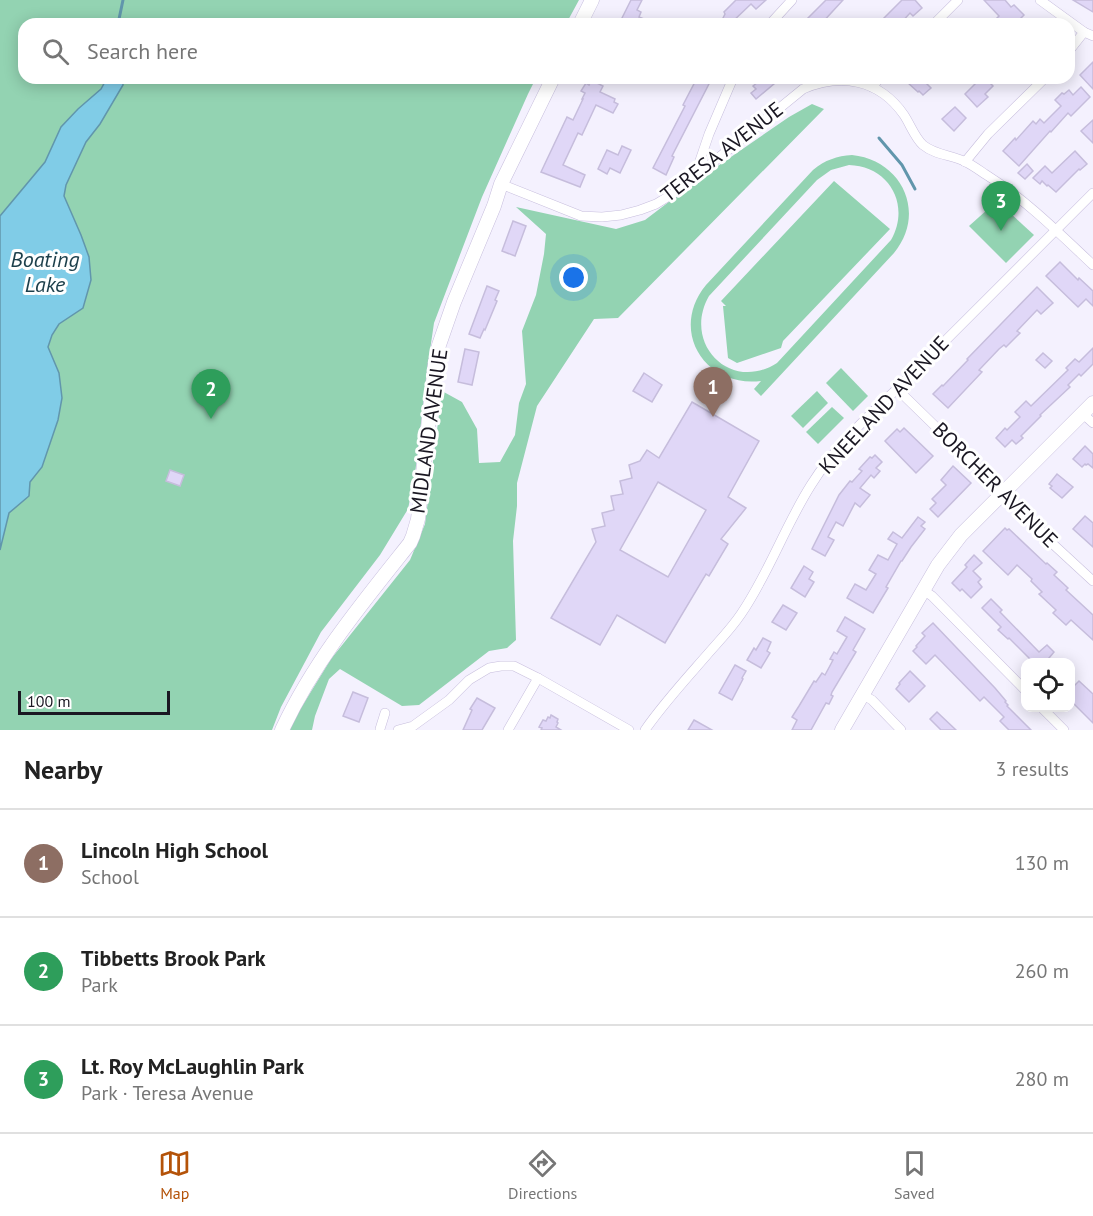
<!DOCTYPE html>
<meta charset="utf-8">
<style>
:root{--surface:#fff;--page:#f2f2f2;--text:#222;--muted:#767676;--line:#e0e0e0;--accent:#b45309}
body{margin:0;font-family:"PT Sans",sans-serif;background:var(--page);color:var(--text)}
.controls{position:absolute;right:18px;bottom:18px;display:grid;overflow:hidden;border-radius:12px;box-shadow:0 3px 15px #0003}
.controls button{width:54px;height:54px;display:grid;place-items:center;padding:0;border:0;border-bottom:2px solid var(--line);background:var(--surface);color:var(--text);font:30px sans-serif}
.scale{position:absolute;left:18px;bottom:15px;width:152px;box-sizing:border-box;padding-left:6px;border:3px solid #1a1722;border-top:0;font-size:16px;line-height:21px;white-space:nowrap;color:#1a1722;-webkit-text-stroke:4px #fff;paint-order:stroke}
.you{position:absolute;left:574px;top:278px;width:21px;height:21px;margin:-15px;border:4px solid #fff;border-radius:50%;background:#1a73e8;box-shadow:0 0 0 9px #1a73e833}
.badge{display:grid;place-items:center;width:39px;height:39px;border-radius:50%;background:var(--accent);color:#fff;font-size:20px;font-weight:700}
.pin{position:absolute;translate:-50% -50px;filter:drop-shadow(0 2px 3px #0008)}
.pin::after{content:'';position:absolute;top:32px;width:21px;height:18px;background:inherit;clip-path:polygon(0 0,100% 0,50% 100%)}
.list{margin:0;padding:0;list-style:none}
h2{display:flex;justify-content:space-between;align-items:center;height:78px;margin:0;padding:0 24px;font-size:26px}
h2 small{font-size:20px;font-weight:400;color:var(--muted)}
.list li{display:grid;grid-template-columns:39px 1fr auto;gap:18px;align-items:center;box-sizing:border-box;height:108px;padding:0 24px;border-top:2px solid var(--line)}
.list b{display:block;font-size:22px;white-space:nowrap}
.list p{margin:0;font-size:20px;white-space:nowrap;color:var(--muted)}
.list em{font-size:20px;font-style:normal;color:var(--muted)}
.icon{flex:none;width:33px;height:33px;fill:none;stroke:currentColor;stroke-width:2;stroke-linecap:round;stroke-linejoin:round}
.map{position:relative;flex:none;width:1093px;height:730px;overflow:hidden}
.search{position:absolute;background:var(--surface);box-shadow:0 3px 15px #0003;left:18px;right:18px;top:18px;height:66px;display:flex;align-items:center;gap:15px;box-sizing:border-box;padding:0 21px;border-radius:18px;color:var(--muted);font-size:22px}
.sheet{height:402px;background:var(--surface)}
nav{display:flex;justify-content:space-around;align-items:center;box-sizing:border-box;height:84px;border-top:2px solid var(--line);background:var(--surface);font-size:16px;color:var(--muted)}
nav a{display:grid;justify-items:center;gap:3px}
nav .on{color:var(--accent)}
.map>svg:first-child{display:block}
</style>
<div class="map">
<svg width="1093" height="730" viewBox="0 0 1093 730">
<rect width="100%" height="100%" fill="#f4f1fe"/>
<!-- green -->
<g fill="#93d3b2" fill-rule="evenodd">
<polygon points="0,0 579,0 566,24 24,24 24,78 536,78 528,94 482,197 434,323 428,364 415,474 408,509 380,555 321,632 281,707 272,730 0,730"/>
<polygon points="812,104 824,109 618,318 594,319 537,406 517,483 517,506 513,541 516,640 507,648 489,651 419,705 402,706 340,669 329,679 315,716 312,730 290,730 293,721 331,659 410,560 425,524 442,391 462,402 477,429 479,463 500,462 515,435 519,403 526,384 522,331 536,295 544,254 546,234 516,207 616,229 645,220 699,179 789,117"/>
<path d="M852,155C902,160 927,213 894,253L761,396L754,389L761,381C704,388 669,330 706,285L813,170C825,160 837,156 852,155ZM849,165C889,166 911,205 891,240L777,363C730,393 682,343 709,296L817,180L831,170Z"/>
<polygon points="834,181 890,229 783,341 781,348 737,363 728,358 723,306 726,306 721,301"/>
<polygon points="997,201 1034,235 1006,263 969,226"/>
<polygon points="841,368 868,396 853,411 826,383"/>
<polygon points="817,391 828,403 803,428 791,416"/>
<polygon points="832,407 844,418 818,444 806,432"/>
</g>
<!-- water -->
<polygon fill="#80cce7" stroke="#6196ac" stroke-width="1.5" points="107,78 123,78 123,85 100,124 86,142 66,185 64,196 81,235 89,257 91,280 83,308 59,324 52,335 48,347 59,373 62,398 58,420 42,467 30,482 29,496 9,513 0,550 0,216 45,162 61,127 78,109 101,89"/>
<g fill="none" stroke-linecap="round" stroke-linejoin="round">
<!-- stream -->
<g stroke="#6196ac" stroke-width="3">
<polyline points="118,24 123,0"/>
<polyline points="879,138 902,165 915,189"/>
</g>
</g>
<!-- building -->
<g fill="#e0d7f7" stroke="#c6bddc" stroke-width="1.5" fill-rule="evenodd">
<polygon points="631,0 642,0 637,10 641,12 639,17 656,24 619,24"/>
<polygon points="736,0 766,0 756,9 751,4 730,24 720,24 725,14 724,12"/>
<polygon points="826,0 843,0 821,24 802,24"/>
<polygon points="902,0 915,0 922,8 913,16 910,13 900,24 878,24"/>
<polygon points="984,0 1005,0 1011,7 1014,5 1024,15 1015,24 991,24 999,16"/>
<polygon points="1073,0 1093,0 1093,12"/>
<polygon points="1093,62 1093,89 1080,75"/>
<polygon points="697,78 712,78 672,156 674,157 666,175 653,168 685,106 683,105"/>
<polygon points="763,78 781,78 756,99 751,93 756,89 753,86"/>
<polygon points="912,78 931,78 926,83 931,88 923,95 919,91 918,92 908,83"/>
<polygon points="981,78 985,78 993,86 985,94 988,97 977,107 965,94"/>
<polygon points="591,80 603,86 600,92 615,99 614,102 618,104 613,113 596,105 582,135 578,133 563,165 585,175 580,187 541,172 567,117 573,120 583,99 582,99 585,93 581,91 586,83 589,85"/>
<polygon points="1081,87 1090,97 1071,116 1068,113 1051,132 1050,131 1019,166 1003,151 1015,138 1016,140 1033,121 1036,124 1040,119 1044,123 1061,106 1055,100 1062,93 1064,94 1069,90 1073,95"/>
<polygon points="955,107 966,118 954,131 942,119"/>
<polygon points="1093,120 1093,143 1081,131"/>
<polygon points="622,146 631,150 620,173 610,168 607,174 598,169 607,150 618,155"/>
<polygon points="1075,151 1087,164 1080,170 1079,169 1056,192 1048,185 1047,186 1042,181 1040,184 1033,178 1045,166 1052,173"/>
<polygon points="1027,164 1033,171 1025,179 1018,173"/>
<polygon points="513,221 526,226 515,256 502,251"/>
<polygon points="1060,262 1078,280 1079,278 1093,291 1093,306 1086,299 1078,307 1046,276"/>
<polygon points="487,286 499,291 495,300 497,301 485,330 484,329 480,338 469,334"/>
<polygon points="1037,287 1053,303 1041,314 1037,310 1017,331 1020,333 1006,347 1004,345 999,349 979,370 982,372 948,408 933,394 942,385 943,386 968,360 967,359"/>
<polygon points="1093,348 1093,364 1081,376 1079,374 1068,385 1070,387 1040,415 1041,416 1021,436 1023,438 1016,444 1012,440 1005,447 996,438 1005,428 1007,430 1020,417 1015,412 1026,401 1031,406 1068,370 1066,368 1075,359 1079,362"/>
<polygon points="465,349 479,352 472,385 458,382"/>
<polygon points="1043,353 1052,361 1045,368 1036,360"/>
<polygon points="644,373 662,385 652,402 633,391"/>
<path d="M692,402L759,441L728,497L746,508L721,539L728,544L709,576L706,574L665,643L617,615L600,645L551,618L596,542L592,529L605,526L602,513L614,510L611,496L623,494L620,481L632,478L629,465L640,461L647,450L659,458ZM658,482L706,510L668,577L620,550Z"/>
<polygon points="904,428 933,456 916,473 885,441 897,429 900,432"/>
<polygon points="1085,446 1093,454 1093,468 1088,464 1086,465 1085,464 1082,467 1073,459"/>
<polygon points="875,455 882,462 876,468 880,471 874,478 871,475 860,488 870,495 860,507 855,503 843,526 836,522 828,537 834,540 825,556 812,549 839,495 850,481 852,482 862,471 859,469 870,457 872,458"/>
<polygon points="953,466 971,483 938,517 930,509 936,503 932,499 946,485 941,480"/>
<polygon points="170,470 184,475 180,486 166,481"/>
<polygon points="1057,474 1073,487 1062,498 1050,488 1052,486 1049,484"/>
<polygon points="1085,516 1093,523 1093,547 1073,529"/>
<polygon points="918,517 925,522 921,526 925,529 911,547 902,561 901,561 886,587 888,588 873,613 847,598 855,584 866,590 876,574 869,570 878,555 888,560 897,544 888,539 893,532 902,538"/>
<polygon points="1005,528 1007,530 1009,529 1046,564 1047,563 1057,572 1054,575 1068,588 1066,590 1093,615 1093,640 1071,620 1066,625 1053,613 1056,610 1039,594 1042,592 1031,581 1032,579 1017,565 1008,575 983,551"/>
<polygon points="974,555 982,563 973,571 981,579 978,582 982,587 971,598 962,589 960,591 952,583 967,567 965,565"/>
<polygon points="804,566 813,572 809,579 814,582 805,597 791,588"/>
<polygon points="991,599 1002,610 1000,612 1039,652 1047,645 1054,652 1049,658 1054,663 1034,663 1009,638 1008,639 998,630 1001,627 982,608"/>
<polygon points="783,605 797,613 786,630 772,622"/>
<polygon points="845,617 865,629 853,650 856,652 832,692 831,695 833,696 829,704 826,703 811,730 792,730 797,720 792,717 799,706 814,681 816,682 822,673 825,675 833,660 830,659 834,652 837,654 847,637 837,631"/>
<polygon points="933,623 995,688 1006,701 1005,702 1008,705 1007,706 1031,730 1009,730 1000,721 1004,717 984,697 980,701 935,655 926,664 913,651 917,647 916,646 925,636 922,633"/>
<polygon points="763,638 771,642 767,651 770,653 761,668 747,660 754,648 756,650"/>
<polygon points="735,665 746,671 742,678 743,679 732,700 719,693"/>
<polygon points="910,671 925,686 909,702 896,689 900,684 899,683"/>
<polygon points="1079,681 1093,694 1093,723 1071,701 1071,689"/>
<polygon points="353,692 368,698 359,722 343,716"/>
<polygon points="477,698 495,708 482,730 463,730 472,710 470,709"/>
<polygon points="937,712 956,730 941,730 930,719"/>
<polygon points="551,715 558,719 557,722 558,723 556,727 561,730 541,730 542,728 539,727 543,720 546,721 548,717 550,718"/>
<polygon points="694,720 712,730 688,730"/>
</g>
<g fill="none" stroke-linecap="round" stroke-linejoin="round">
<defs>
<g id="street">
<polyline points="1040,0 1084,32 1093,36"/>
<polyline points="770,24 792,0"/>
<polyline points="934,24 958,0"/>
<polyline points="1069,51 1084,32"/>
<polyline points="872,87 880,78"/>
<polyline points="965,162 988,134 1045,78"/>
<polyline points="694,178 709,134 733,78"/>
<path d="M501,184L581,216L602,217L621,215L640,210L656,204L679,190L803,89C841,73 879,79 904,115C910,124 915,138 923,145C935,155 952,155 966,162C972,165 979,170 985,174C1025,199 1059,233 1093,265"/>
<polyline points="897,389 1014,503 1055,546 1093,581"/>
<polyline points="1083,414 1093,423"/>
<polyline points="923,590 932,596 1026,691"/>
<polyline points="863,695 872,700 901,730"/>
<polyline points="1042,708 1064,730"/>
<polyline points="380,729 385,713"/>
<polyline points="398,730 413,726 449,700 469,680 489,668 501,666 514,666 538,678 629,730"/>
<polyline points="508,730 538,678"/>
<path d="M645,730C663,704 685,680 706,656C718,642 731,629 741,614C769,573 785,526 811,485C834,448 866,418 897,389L1093,193"/>
</g>
<g id="secondary">
<polyline points="580,24 592,0"/>
<path d="M282,730C314,661 363,602 410,543L413,536L418,519L435,364L439,345L454,302L494,206L501,184L553,78"/>
<polyline points="842,730 938,565 961,535 1093,403"/>
</g>
</defs>
<!-- street casing -->
<use href="#street" stroke="#c7bedd" stroke-width="10"/>
<!-- secondary casing -->
<use href="#secondary" stroke="#c7bedd" stroke-width="15"/>
<!-- street -->
<use href="#street" stroke="#fff" stroke-width="9"/>
<!-- secondary -->
<use href="#secondary" stroke="#fff" stroke-width="14"/>
</g>
<g text-anchor="middle" stroke-width="6" stroke-linejoin="round" paint-order="stroke">
<!-- street labels -->
<g font-size="21" fill="#1a1722" stroke="#fff">
<text transform="translate(722 152) rotate(-38)" y="7">TERESA AVENUE</text>
<text transform="translate(884 405) rotate(-47)" y="7">KNEELAND AVENUE</text>
<text transform="translate(429 431) rotate(-82)" y="7">MIDLAND AVENUE</text>
<text transform="translate(995 485) rotate(45)" y="7">BORCHER AVENUE</text>
</g>
<!-- water labels -->
<g font-size="22" font-style="italic" fill="#1c3f4b" stroke="#fff">
<text x="45" y="267">Boating<tspan x="45" dy="25">Lake</tspan></text>
</g>
</g>
</svg>
<div class="controls">
<button><svg class="icon" aria-label="locate" viewBox="0 0 24 24"><circle cx="12" cy="12" r="6"/><path d="M12 2v4M12 18v4M2 12h4M18 12h4"/></svg></button>
</div>
<div class="scale">100 m</div>
<div class="you"></div>
<div class="pin badge" style="left:713px;top:417px;background:#8d6e63">1</div>
<div class="pin badge" style="left:211px;top:419px;background:#2e9e5b">2</div>
<div class="pin badge" style="left:1001px;top:231px;background:#2e9e5b">3</div>
<div class="search"><svg class="icon" aria-label="search" viewBox="0 0 24 24"><circle cx="10" cy="10" r="6"/><path d="M15 15l6 6"/></svg>Search here</div>
</div>
<section class="sheet">
<h2>Nearby<small>3 results</small></h2>
<ul class="list">
<li><span class="badge" style="background:#8d6e63">1</span><div><b>Lincoln High School</b><p>School</p></div><em>130 m</em></li>
<li><span class="badge" style="background:#2e9e5b">2</span><div><b>Tibbetts Brook Park</b><p>Park</p></div><em>260 m</em></li>
<li><span class="badge" style="background:#2e9e5b">3</span><div><b>Lt. Roy McLaughlin Park</b><p>Park · Teresa Avenue</p></div><em>280 m</em></li>
</ul>
</section>
<nav>
<a class="on"><svg class="icon" aria-label="map" viewBox="0 0 24 24"><path d="M3 6l6-2 6 2 6-2v14l-6 2-6-2-6 2zM9 4v14M15 6v14"/></svg>Map</a>
<a><svg class="icon" aria-label="directions" viewBox="0 0 24 24"><path d="M12 3l9 9-9 9-9-9zM9 14v-3h6M13 9l2 2-2 2"/></svg>Directions</a>
<a><svg class="icon" aria-label="saved" viewBox="0 0 24 24"><path d="M7 4h10v16l-5-4-5 4z"/></svg>Saved</a>
</nav>
